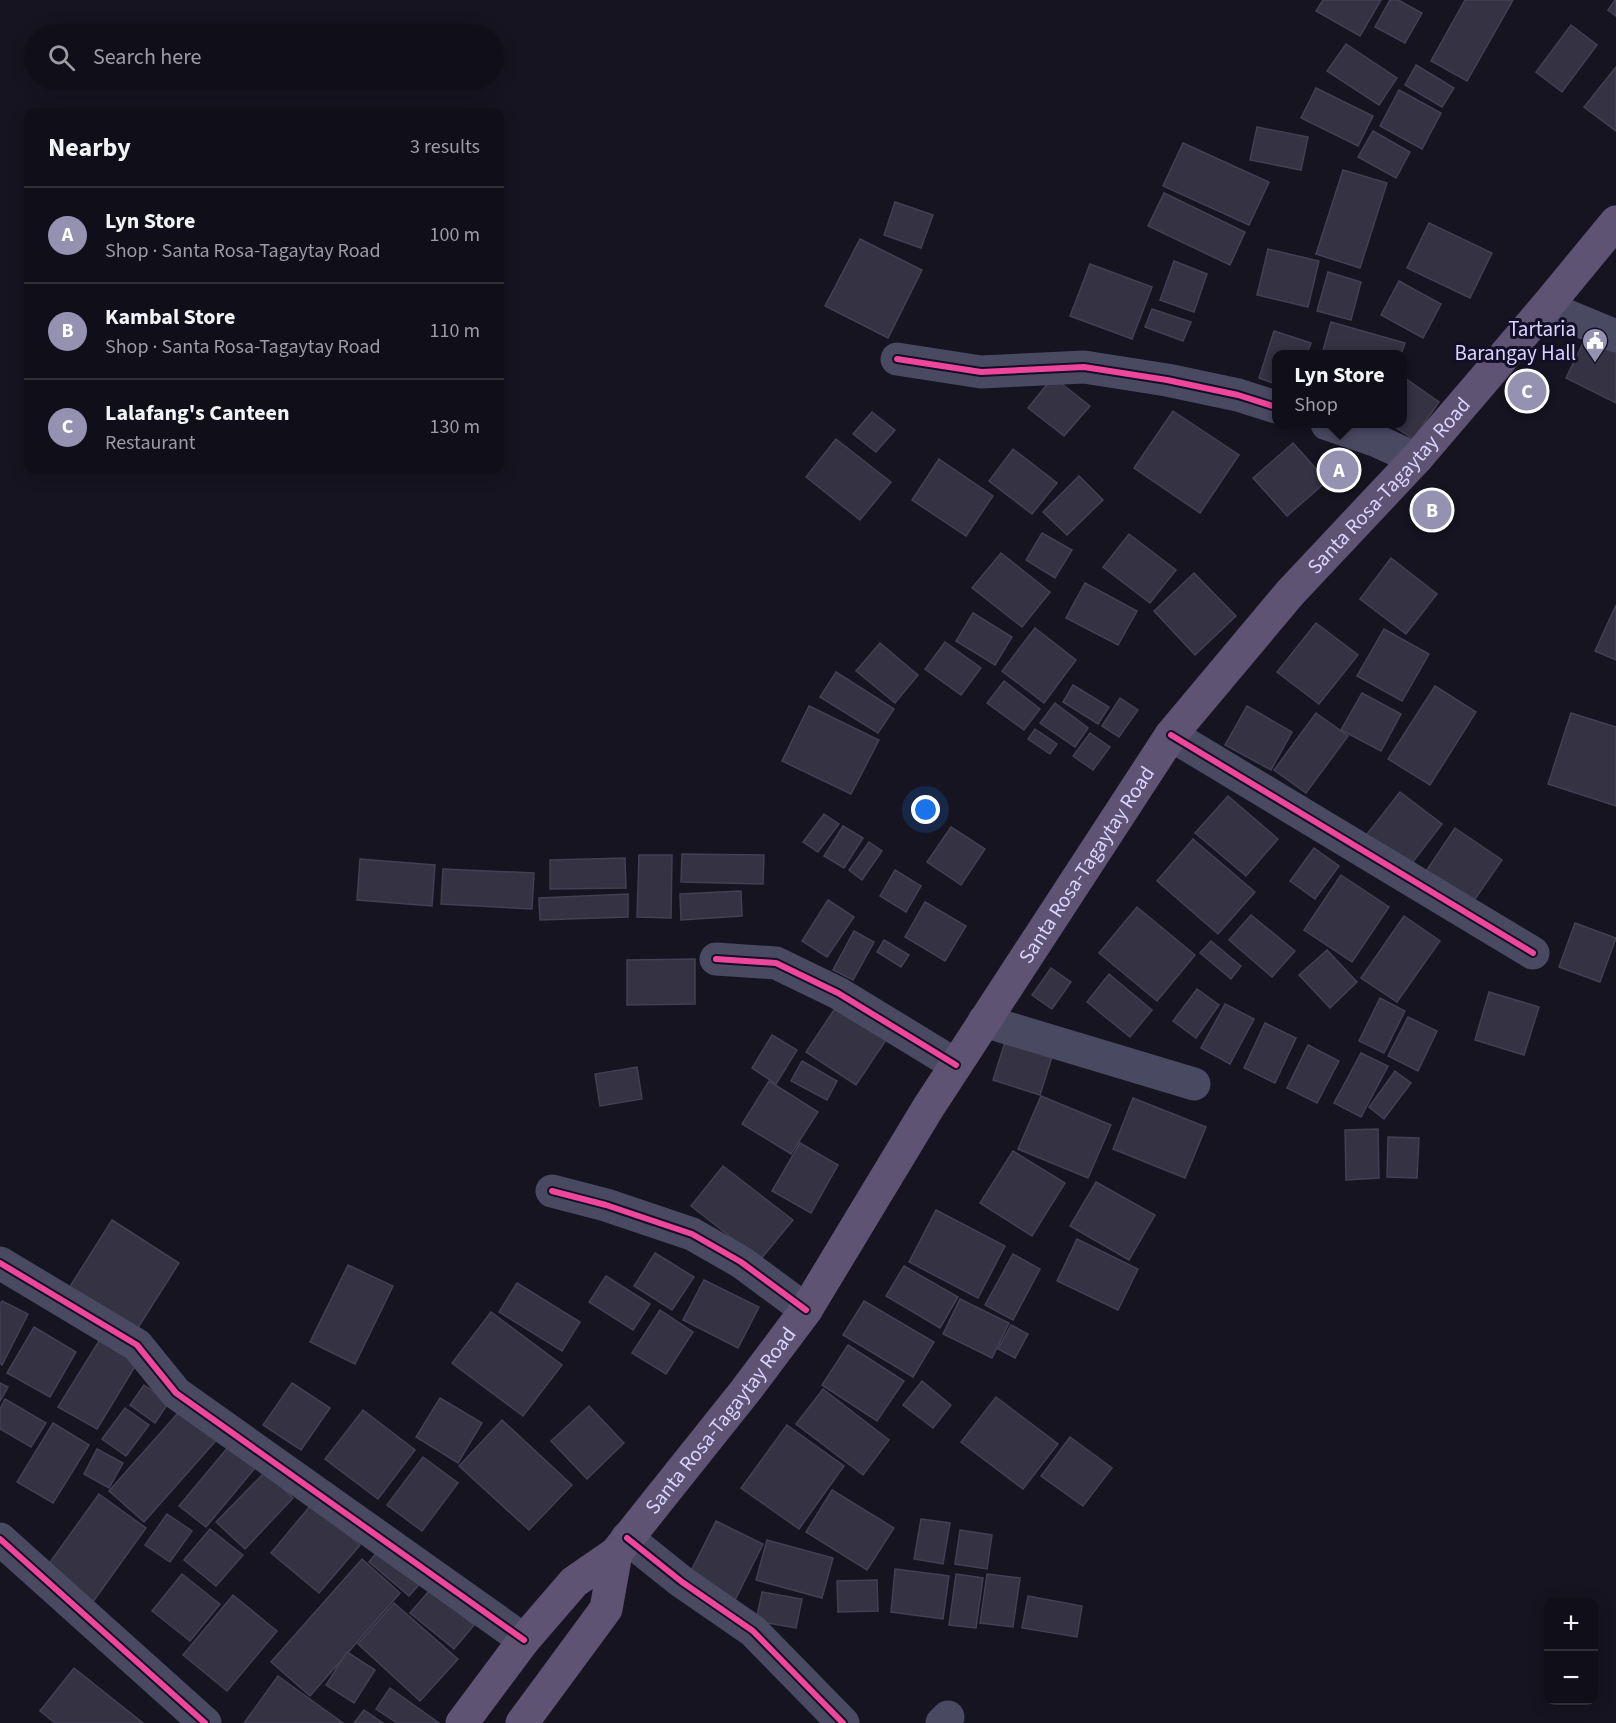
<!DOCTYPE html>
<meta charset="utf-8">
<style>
:root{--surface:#100f19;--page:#1e1d26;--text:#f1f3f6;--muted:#9c9ca2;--line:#302f38;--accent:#9591b1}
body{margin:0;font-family:"Source Sans 3",sans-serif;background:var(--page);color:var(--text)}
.controls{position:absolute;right:18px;bottom:18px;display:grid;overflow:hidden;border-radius:12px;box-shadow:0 3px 15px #0003}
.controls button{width:54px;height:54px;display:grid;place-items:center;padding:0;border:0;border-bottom:2px solid var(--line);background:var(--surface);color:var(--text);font:30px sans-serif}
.you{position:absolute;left:926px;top:810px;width:21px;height:21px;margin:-15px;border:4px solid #fff;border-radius:50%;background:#1a73e8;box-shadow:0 0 0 9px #1a73e833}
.badge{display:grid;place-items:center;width:39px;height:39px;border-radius:50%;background:var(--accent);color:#fff;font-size:20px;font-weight:700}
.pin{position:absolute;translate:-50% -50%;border:3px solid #fff;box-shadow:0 2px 6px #0006}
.popup{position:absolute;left:1272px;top:350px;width:135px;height:78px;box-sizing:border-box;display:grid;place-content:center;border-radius:12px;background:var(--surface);filter:drop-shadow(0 2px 4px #0005);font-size:20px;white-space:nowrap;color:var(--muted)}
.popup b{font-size:22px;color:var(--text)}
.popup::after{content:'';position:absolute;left:50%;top:100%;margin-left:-12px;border:12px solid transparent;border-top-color:var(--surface)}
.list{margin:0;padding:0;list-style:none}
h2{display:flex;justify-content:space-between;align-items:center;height:78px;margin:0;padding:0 24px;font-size:26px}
h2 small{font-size:20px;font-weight:400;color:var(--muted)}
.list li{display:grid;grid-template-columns:39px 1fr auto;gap:18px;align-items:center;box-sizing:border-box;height:96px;padding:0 24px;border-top:2px solid var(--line)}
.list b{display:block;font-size:22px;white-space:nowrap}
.list p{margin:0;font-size:20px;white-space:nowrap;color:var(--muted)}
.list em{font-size:20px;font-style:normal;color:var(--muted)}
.icon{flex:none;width:33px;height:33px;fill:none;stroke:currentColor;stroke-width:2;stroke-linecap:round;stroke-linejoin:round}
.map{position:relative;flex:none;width:1616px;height:1723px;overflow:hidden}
.search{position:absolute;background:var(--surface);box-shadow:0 3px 15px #0003;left:24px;top:24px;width:480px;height:66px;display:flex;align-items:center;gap:15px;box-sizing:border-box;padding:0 21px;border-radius:33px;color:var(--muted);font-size:22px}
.panel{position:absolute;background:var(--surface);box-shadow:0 3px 15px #0003;left:24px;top:108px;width:480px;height:366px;border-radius:12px}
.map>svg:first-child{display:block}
</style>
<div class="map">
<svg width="1616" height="1723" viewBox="0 0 1616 1723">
<rect width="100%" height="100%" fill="#161421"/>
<!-- building -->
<g fill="#343243" stroke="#433f54" stroke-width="1.5">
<polygon points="1323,0 1381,0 1360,36 1316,11"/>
<polygon points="1390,0 1398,0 1422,13 1405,43 1375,27"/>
<polygon points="1465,0 1513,0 1467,81 1431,61"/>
<polygon points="1615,0 1616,0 1616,16 1608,10"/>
<polygon points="1571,25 1597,45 1562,92 1536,72"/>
<polygon points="1346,44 1397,78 1379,105 1327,71"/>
<polygon points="1416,65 1454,88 1442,107 1405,85"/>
<polygon points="1616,67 1616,131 1584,107"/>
<polygon points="1316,88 1373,116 1358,146 1301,118"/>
<polygon points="1399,90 1441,113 1422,149 1380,126"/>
<polygon points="1257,127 1308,137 1301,170 1250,160"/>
<polygon points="1373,131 1410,152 1396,178 1358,157"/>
<polygon points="1183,143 1269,182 1249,225 1163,186"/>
<polygon points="1343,170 1387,183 1360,268 1316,254"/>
<polygon points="1164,193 1245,232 1230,265 1148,226"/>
<polygon points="895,202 933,215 921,248 884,235"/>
<polygon points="1429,223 1492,253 1470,298 1407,268"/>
<polygon points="860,239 922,270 888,338 825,306"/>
<polygon points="1268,249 1319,261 1308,307 1257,295"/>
<polygon points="1174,261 1207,274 1194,312 1160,300"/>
<polygon points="1090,264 1152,287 1132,339 1070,316"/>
<polygon points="1328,272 1361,282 1351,320 1317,311"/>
<polygon points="1399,281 1441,304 1423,338 1381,315"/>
<polygon points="1152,309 1191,322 1183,341 1145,327"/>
<polygon points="1331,322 1405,343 1401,354 1322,354"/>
<polygon points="1274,331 1311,343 1307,354 1276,354 1276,384 1259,378"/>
<polygon points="1587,335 1616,349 1616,403 1566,378"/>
<polygon points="1402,376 1439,402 1413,439 1391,424 1402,424"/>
<polygon points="1053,377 1090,406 1064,436 1028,408"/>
<polygon points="1173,411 1239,455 1200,513 1134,468"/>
<polygon points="872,412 895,430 876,452 853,434"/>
<polygon points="836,439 891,482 860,520 806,477"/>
<polygon points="1293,443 1327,481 1287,516 1253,478"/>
<polygon points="1013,449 1057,483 1032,514 989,481"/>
<polygon points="939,459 993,496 966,536 912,500"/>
<polygon points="1079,476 1103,500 1067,535 1043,512"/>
<polygon points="1042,533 1072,550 1055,578 1026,560"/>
<polygon points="1129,534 1176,570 1150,603 1103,567"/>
<polygon points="1001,553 1050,592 1022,627 972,588"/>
<polygon points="1391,558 1437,594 1406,634 1360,599"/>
<polygon points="1194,573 1236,616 1195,655 1154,611"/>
<polygon points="1085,583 1137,611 1118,645 1066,618"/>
<polygon points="1616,605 1616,660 1595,651"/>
<polygon points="973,613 1012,637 995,665 956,641"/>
<polygon points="1316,623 1358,655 1319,704 1277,672"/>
<polygon points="1035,628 1076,660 1044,703 1002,671"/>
<polygon points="1384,629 1429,654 1402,701 1357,676"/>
<polygon points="945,642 981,668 961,695 925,669"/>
<polygon points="880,643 918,675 895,703 856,671"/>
<polygon points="836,672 894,709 878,733 820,697"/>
<polygon points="1004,681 1040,709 1024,730 987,703"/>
<polygon points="1073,685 1109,707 1098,724 1063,702"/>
<polygon points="1435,686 1476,712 1430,785 1388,759"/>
<polygon points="1362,693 1401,714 1381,751 1341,730"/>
<polygon points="1120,698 1138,710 1119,737 1102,726"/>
<polygon points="1055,703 1088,728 1075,747 1040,723"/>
<polygon points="809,706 879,740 851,794 782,761"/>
<polygon points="1247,706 1292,732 1271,770 1225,745"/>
<polygon points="1316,713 1348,736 1306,793 1274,770"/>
<polygon points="1571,713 1616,727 1616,806 1548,784"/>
<polygon points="1035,729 1057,744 1050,754 1028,739"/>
<polygon points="1090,733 1110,747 1093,770 1073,756"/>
<polygon points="1400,792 1442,824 1403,875 1360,843"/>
<polygon points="1228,796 1278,839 1246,876 1195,833"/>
<polygon points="824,814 839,824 818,852 803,842"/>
<polygon points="843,826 863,838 844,868 824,856"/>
<polygon points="951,827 985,849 961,885 927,862"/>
<polygon points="1455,828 1502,860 1462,918 1416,886"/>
<polygon points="1193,839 1255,892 1218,934 1157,881"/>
<polygon points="869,842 882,851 862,880 849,870"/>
<polygon points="1314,848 1339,866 1315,899 1290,881"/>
<polygon points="682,854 764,855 763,884 681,882"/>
<polygon points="639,855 672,855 671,918 637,917"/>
<polygon points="625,858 626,888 550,889 550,860"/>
<polygon points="360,859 435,865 432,906 357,900"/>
<polygon points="443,869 534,873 532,909 441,904"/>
<polygon points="895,870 921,886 906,912 880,896"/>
<polygon points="1341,875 1389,907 1352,962 1304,930"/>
<polygon points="741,891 742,916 681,920 680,894"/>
<polygon points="628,894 628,917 540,920 539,898"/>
<polygon points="828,900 854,917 827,957 802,941"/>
<polygon points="925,902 966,926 945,961 905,937"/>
<polygon points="1137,907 1195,955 1157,1001 1099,953"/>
<polygon points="1251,915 1295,951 1272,977 1229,940"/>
<polygon points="1404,916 1440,941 1397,1002 1361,978"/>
<polygon points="1575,923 1616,938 1600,982 1559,967"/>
<polygon points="854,931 874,942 853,980 833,970"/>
<polygon points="884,940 909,955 901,967 877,952"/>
<polygon points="1211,941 1241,966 1231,979 1200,953"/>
<polygon points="1327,950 1357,982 1330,1008 1299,975"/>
<polygon points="695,959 695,1004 627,1005 627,960"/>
<polygon points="1051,968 1071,982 1052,1009 1032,995"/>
<polygon points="1109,974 1152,1010 1130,1037 1087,1002"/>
<polygon points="1197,989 1219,1005 1196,1038 1173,1021"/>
<polygon points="1489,992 1539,1007 1524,1055 1475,1040"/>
<polygon points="1380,998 1405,1011 1384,1053 1359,1041"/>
<polygon points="1225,1004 1254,1019 1230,1064 1201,1048"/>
<polygon points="836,1007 886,1040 856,1085 806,1052"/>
<polygon points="1408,1017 1437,1031 1418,1071 1388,1056"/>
<polygon points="1265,1023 1296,1038 1275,1083 1244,1068"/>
<polygon points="772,1035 797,1050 776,1084 752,1068"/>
<polygon points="1005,1042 1052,1057 1040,1095 993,1080"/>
<polygon points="1308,1045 1339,1061 1317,1103 1287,1088"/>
<polygon points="1361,1053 1388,1066 1361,1117 1334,1103"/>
<polygon points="802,1061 837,1081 827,1100 791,1081"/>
<polygon points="637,1067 642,1099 600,1106 595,1074"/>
<polygon points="1395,1071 1411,1083 1384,1119 1369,1107"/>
<polygon points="769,1081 818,1112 791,1154 742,1124"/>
<polygon points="1041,1096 1111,1125 1088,1178 1018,1149"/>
<polygon points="1133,1098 1206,1127 1185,1178 1113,1149"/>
<polygon points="1378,1129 1379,1178 1346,1180 1345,1130"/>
<polygon points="1388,1137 1419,1138 1417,1178 1387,1177"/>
<polygon points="800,1143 838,1165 811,1213 772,1191"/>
<polygon points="1013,1151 1065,1183 1032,1236 980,1203"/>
<polygon points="723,1166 793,1220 760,1260 691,1206"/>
<polygon points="1096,1182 1155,1215 1129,1260 1070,1226"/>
<polygon points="936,1210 1005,1246 978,1298 909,1262"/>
<polygon points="112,1220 179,1263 136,1331 69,1288"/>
<polygon points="1077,1239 1138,1269 1118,1310 1057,1281"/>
<polygon points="655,1253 694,1277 672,1310 634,1286"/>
<polygon points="1013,1254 1040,1269 1013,1320 985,1305"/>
<polygon points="348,1265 393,1286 355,1364 310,1342"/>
<polygon points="904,1266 958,1297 940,1328 886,1296"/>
<polygon points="606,1276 650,1304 633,1330 589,1302"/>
<polygon points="704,1280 759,1307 738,1348 683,1320"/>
<polygon points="517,1283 580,1322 562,1351 499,1312"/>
<polygon points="960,1299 1009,1323 992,1358 943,1334"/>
<polygon points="2,1301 28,1314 2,1365 0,1363 0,1304"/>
<polygon points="864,1301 934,1342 913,1377 843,1335"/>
<polygon points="660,1310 693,1332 666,1374 632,1353"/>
<polygon points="491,1312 562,1365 523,1416 452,1363"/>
<polygon points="1011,1325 1028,1334 1015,1358 998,1349"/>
<polygon points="34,1327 76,1352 50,1397 7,1373"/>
<polygon points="99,1341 137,1363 97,1429 58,1407"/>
<polygon points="848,1345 904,1381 877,1421 822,1385"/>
<polygon points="922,1381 951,1405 933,1428 903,1405"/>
<polygon points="0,1383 8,1387 0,1401"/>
<polygon points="292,1383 330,1408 301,1450 263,1425"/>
<polygon points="144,1385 169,1402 155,1423 130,1405"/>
<polygon points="823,1389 889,1440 863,1475 796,1424"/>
<polygon points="996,1397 1058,1444 1023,1489 961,1442"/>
<polygon points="440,1398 482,1423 458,1463 416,1437"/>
<polygon points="5,1399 46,1423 31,1447 0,1429 0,1409"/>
<polygon points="185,1405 220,1436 144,1522 109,1491"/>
<polygon points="589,1406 624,1443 587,1479 551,1441"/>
<polygon points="125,1408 149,1425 126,1456 102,1439"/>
<polygon points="363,1410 415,1450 378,1499 325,1459"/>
<polygon points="502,1420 572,1485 529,1530 459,1466"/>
<polygon points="53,1423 89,1445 53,1503 17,1482"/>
<polygon points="787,1425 844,1466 799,1529 741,1488"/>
<polygon points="1070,1437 1112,1468 1083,1506 1041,1476"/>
<polygon points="229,1446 255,1468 206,1527 179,1506"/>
<polygon points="97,1449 123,1463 109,1488 84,1474"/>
<polygon points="423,1457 458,1483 422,1531 387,1505"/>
<polygon points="265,1472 293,1498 245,1549 216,1522"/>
<polygon points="832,1490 894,1528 867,1570 806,1532"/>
<polygon points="99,1494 146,1528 90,1606 43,1572"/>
<polygon points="311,1505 360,1545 319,1593 271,1553"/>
<polygon points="167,1514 192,1531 170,1562 145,1545"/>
<polygon points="921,1519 950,1523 943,1564 914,1559"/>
<polygon points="716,1521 763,1544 735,1600 688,1577"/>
<polygon points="210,1529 243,1555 216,1586 184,1560"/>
<polygon points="960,1530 992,1535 987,1569 955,1564"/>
<polygon points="767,1540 833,1558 822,1598 756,1580"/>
<polygon points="382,1546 423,1580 409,1596 369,1562"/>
<polygon points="362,1559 400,1593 310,1696 271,1662"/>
<polygon points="895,1569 949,1576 943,1619 891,1612"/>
<polygon points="182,1574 220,1604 190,1641 152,1611"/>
<polygon points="956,1574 983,1578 976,1628 949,1625"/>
<polygon points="987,1574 1020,1578 1013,1627 980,1623"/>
<polygon points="877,1580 878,1611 838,1612 837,1581"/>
<polygon points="430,1590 474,1625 454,1649 410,1613"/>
<polygon points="762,1592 802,1599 796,1628 756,1621"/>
<polygon points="233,1595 277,1631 227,1691 183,1655"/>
<polygon points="1028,1596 1082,1606 1077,1637 1022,1628"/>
<polygon points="394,1603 458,1659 420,1701 358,1644"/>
<polygon points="347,1652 375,1670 354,1703 326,1685"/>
<polygon points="74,1668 143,1723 55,1723 40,1711"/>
<polygon points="278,1676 343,1723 244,1723"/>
<polygon points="390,1688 439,1723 397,1723 376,1709"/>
<polygon points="364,1710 383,1723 354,1723"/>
</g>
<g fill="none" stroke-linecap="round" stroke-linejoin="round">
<!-- minor -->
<g stroke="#4a4962" stroke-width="33">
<polyline points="1546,307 1616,336"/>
<polyline points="897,359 981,372 1084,367 1167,380 1238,395 1276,407"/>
<polyline points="1327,424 1377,441 1416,459"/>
<polyline points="1171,735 1533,953"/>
<polyline points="716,959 776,963 838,993 956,1065"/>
<polyline points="984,1021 1194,1084"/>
<polyline points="552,1191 606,1205 692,1234 741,1262 806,1310"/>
<polyline points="0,1263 137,1345 176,1393 524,1640"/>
<polyline points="627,1538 682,1582 753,1631 843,1723"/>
<polyline points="0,1539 205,1723"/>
<polyline points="942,1723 948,1717"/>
</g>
<!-- major -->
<g stroke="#5e5373" stroke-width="33">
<path id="s1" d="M462,1723L524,1640L574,1582L616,1553L746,1390L806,1310L928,1108L1171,735L1290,593L1416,459L1546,307L1616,222"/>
<polyline points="522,1723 606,1609 616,1553"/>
</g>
<defs>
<g id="cycleway">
<polyline points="897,359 981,372 1084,367 1167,380 1238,395 1276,407"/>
<polyline points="1171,735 1533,953"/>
<polyline points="716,959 776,963 838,993 956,1065"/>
<polyline points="552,1191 606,1205 692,1234 741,1262 806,1310"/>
<polyline points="0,1263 137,1345 176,1393 524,1640"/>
<polyline points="627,1538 682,1582 753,1631 843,1723"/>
<polyline points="0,1539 205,1723"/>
</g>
</defs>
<!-- cycleway casing -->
<use href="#cycleway" stroke="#130f26" stroke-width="10"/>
<!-- cycleway -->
<use href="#cycleway" stroke="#ed469a" stroke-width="6"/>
</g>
<!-- icons -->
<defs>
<symbol id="civic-pin" viewBox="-11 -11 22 30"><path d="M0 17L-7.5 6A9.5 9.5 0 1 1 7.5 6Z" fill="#9591b1" stroke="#130f26"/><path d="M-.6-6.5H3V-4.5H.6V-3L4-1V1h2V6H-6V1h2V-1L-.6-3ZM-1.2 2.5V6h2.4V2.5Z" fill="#fff"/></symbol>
</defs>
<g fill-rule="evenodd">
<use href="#civic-pin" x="1580" y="326" width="30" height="40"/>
</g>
<g text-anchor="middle" stroke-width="6" stroke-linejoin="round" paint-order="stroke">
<!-- poi labels -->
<g font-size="21" fill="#d9d4ff" stroke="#130f26" text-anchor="end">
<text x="1576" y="336">Tartaria<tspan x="1576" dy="24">Barangay Hall</tspan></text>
</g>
<!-- street labels -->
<g font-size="21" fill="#d9d4ff" stroke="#130f26">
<text dy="7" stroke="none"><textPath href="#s1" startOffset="1552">Santa Rosa-Tagaytay Road</textPath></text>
<text dy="7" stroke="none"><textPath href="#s1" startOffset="1066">Santa Rosa-Tagaytay Road</textPath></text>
<text dy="7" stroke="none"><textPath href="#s1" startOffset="400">Santa Rosa-Tagaytay Road</textPath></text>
</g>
</g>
</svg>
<div class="controls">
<button>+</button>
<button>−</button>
</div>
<div class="you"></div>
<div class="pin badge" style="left:1339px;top:470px">A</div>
<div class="popup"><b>Lyn Store</b>Shop</div>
<div class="pin badge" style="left:1432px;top:510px">B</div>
<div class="pin badge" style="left:1527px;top:391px">C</div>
<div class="search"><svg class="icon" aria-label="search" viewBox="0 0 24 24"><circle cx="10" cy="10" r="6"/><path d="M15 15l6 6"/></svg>Search here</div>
<section class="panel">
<h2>Nearby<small>3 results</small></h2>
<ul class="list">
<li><span class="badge">A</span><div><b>Lyn Store</b><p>Shop · Santa Rosa-Tagaytay Road</p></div><em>100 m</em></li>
<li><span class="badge">B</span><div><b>Kambal Store</b><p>Shop · Santa Rosa-Tagaytay Road</p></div><em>110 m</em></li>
<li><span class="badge">C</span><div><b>Lalafang's Canteen</b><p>Restaurant</p></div><em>130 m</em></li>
</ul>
</section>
</div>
